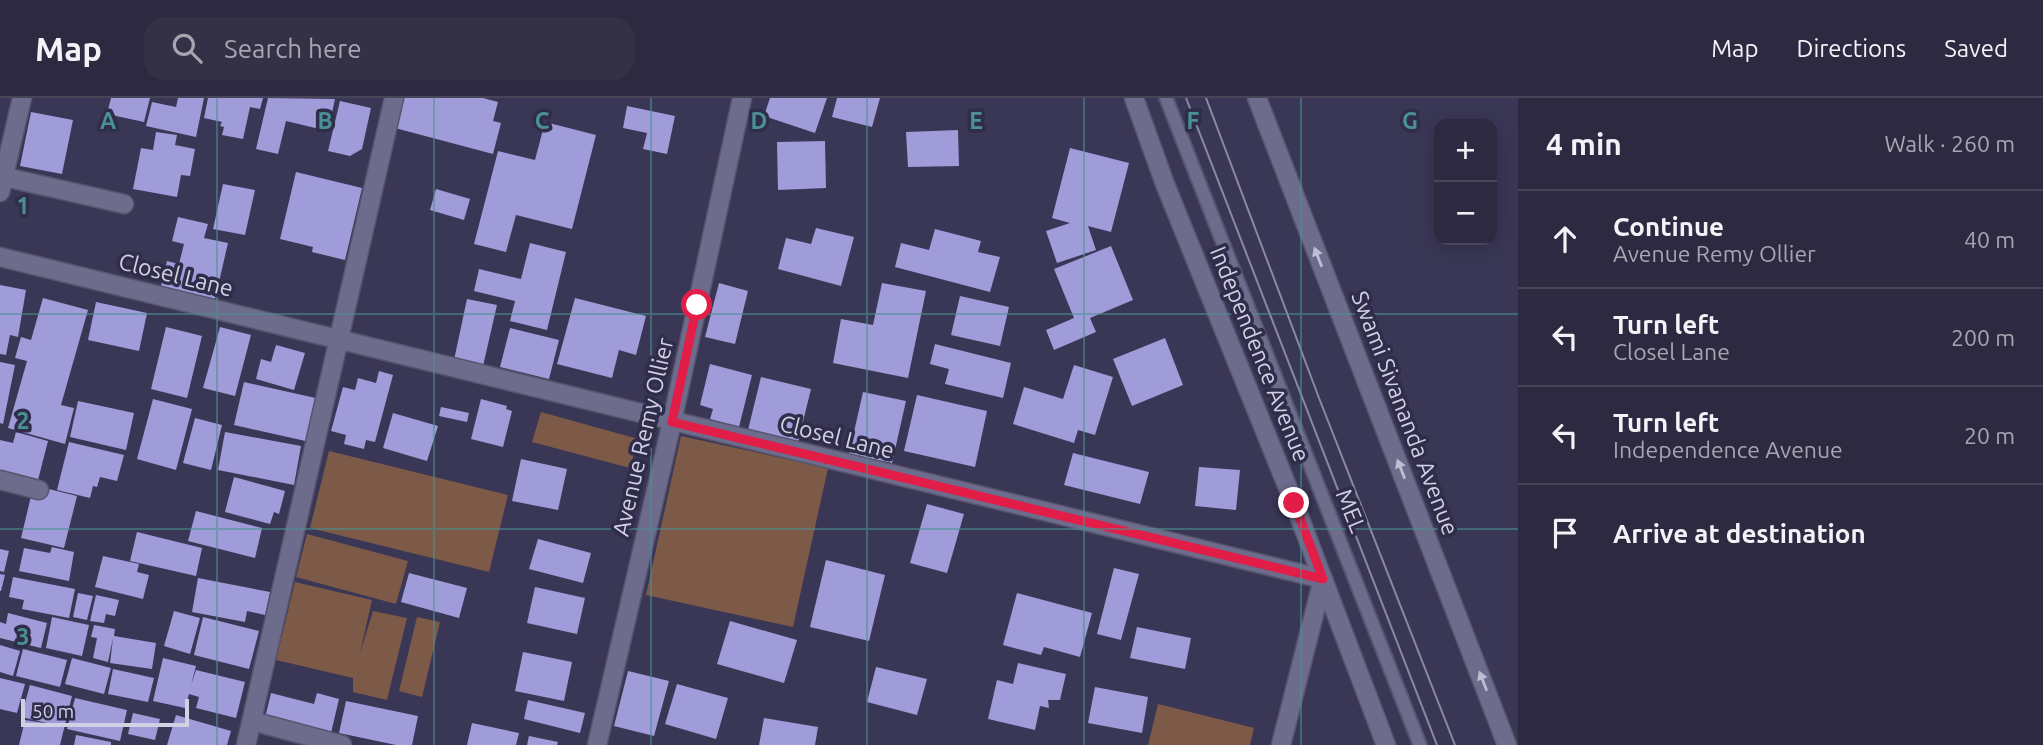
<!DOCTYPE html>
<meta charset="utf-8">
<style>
:root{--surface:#2c2940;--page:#343147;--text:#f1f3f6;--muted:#a6a6b1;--line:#484559}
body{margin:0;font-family:Ubuntu,sans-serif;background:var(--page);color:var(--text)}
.controls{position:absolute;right:21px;top:21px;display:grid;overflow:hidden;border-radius:14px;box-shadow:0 4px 18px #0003}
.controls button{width:63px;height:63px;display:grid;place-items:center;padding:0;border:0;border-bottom:2px solid var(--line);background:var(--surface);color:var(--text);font:35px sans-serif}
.scale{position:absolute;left:21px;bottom:18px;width:168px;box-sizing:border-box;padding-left:7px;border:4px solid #d2d1e4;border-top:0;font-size:19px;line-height:24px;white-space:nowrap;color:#d2d1e4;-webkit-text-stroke:5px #302d4b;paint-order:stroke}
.stop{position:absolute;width:21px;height:21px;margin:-16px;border:5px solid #e11d48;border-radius:50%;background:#fff}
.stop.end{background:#e11d48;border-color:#fff;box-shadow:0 2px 7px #0008}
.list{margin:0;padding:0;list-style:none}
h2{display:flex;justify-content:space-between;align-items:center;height:91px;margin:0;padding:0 28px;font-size:30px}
h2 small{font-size:23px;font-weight:400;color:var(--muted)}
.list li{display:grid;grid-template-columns:46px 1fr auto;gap:21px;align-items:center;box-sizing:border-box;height:98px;padding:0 28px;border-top:2px solid var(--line)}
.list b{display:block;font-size:26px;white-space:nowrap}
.list p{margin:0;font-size:23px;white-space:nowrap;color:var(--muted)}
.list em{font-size:23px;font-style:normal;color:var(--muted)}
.icon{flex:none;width:38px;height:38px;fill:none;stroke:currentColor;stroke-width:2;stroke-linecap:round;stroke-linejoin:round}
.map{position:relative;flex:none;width:1518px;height:647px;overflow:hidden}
header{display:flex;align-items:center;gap:42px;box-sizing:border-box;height:98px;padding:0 35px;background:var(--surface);border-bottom:2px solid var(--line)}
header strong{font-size:33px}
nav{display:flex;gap:38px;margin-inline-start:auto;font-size:24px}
.search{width:490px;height:63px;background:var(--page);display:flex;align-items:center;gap:18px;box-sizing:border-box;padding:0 24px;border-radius:21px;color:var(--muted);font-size:26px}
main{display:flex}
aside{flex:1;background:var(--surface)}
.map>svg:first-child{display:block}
</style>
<header>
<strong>Map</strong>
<div class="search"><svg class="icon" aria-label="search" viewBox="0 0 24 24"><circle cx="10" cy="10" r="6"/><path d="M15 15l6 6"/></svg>Search here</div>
<nav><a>Map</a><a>Directions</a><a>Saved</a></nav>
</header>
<main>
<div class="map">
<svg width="1518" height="647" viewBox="0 0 1518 647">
<rect width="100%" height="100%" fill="#3a3756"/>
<!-- green -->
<g fill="#7d5947">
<polygon points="541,314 638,341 630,370 532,344"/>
<polygon points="681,338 828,370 793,529 646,497"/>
<polygon points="329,353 508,397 489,474 310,430"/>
<polygon points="307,436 408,463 396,506 296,479"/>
<polygon points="295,484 372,502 360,555 373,513 407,520 387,602 353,594 353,580 276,562"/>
<polygon points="417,519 440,524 422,599 399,593"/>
<polygon points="1158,606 1254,630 1250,647 1148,647"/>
</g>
<!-- building -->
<g fill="#a09bd9">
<polygon points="111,0 150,0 144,24 107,16"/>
<polygon points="178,0 204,0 196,39 146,28 152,4 176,9"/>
<polygon points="208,0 263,0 260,11 250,9 243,41 222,37 224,29 220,28 222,24 204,20"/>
<polygon points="268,0 335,1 328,33 286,23 278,56 256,51"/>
<polygon points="403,0 483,0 498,4 493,23 501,25 493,56 395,30"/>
<polygon points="770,0 827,0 815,35 764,18"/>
<polygon points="837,0 880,0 872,29 832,19"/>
<polygon points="340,3 371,10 362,51 350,58 328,53"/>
<polygon points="627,8 675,18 667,56 643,51 647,35 623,30"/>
<polygon points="31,14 73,22 62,76 20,68"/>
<polygon points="545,24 596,37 572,131 516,117 506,154 474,146 498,53 535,62"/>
<polygon points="958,32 959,68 908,69 906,34"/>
<polygon points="156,34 177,37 175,47 195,51 190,78 181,77 177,99 133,91 141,50 153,52"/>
<polygon points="825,43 826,90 778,92 777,44"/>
<polygon points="1070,50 1129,65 1111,134 1088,128 1096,152 1057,165 1046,133 1070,125 1052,120"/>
<polygon points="296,74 362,90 345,162 312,154 313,149 280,141"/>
<polygon points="223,86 255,92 245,137 213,131"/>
<polygon points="436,91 470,101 464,122 430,112"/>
<polygon points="178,119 208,126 204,140 228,145 215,201 161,188 167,163 179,166 184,146 172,143"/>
<polygon points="816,130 854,139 841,188 778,171 786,140 811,146"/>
<polygon points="935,131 981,143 978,154 1000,159 990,194 895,169 901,145 929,152"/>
<polygon points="530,145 566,154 547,232 510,223 515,203 474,193 479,171 521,181"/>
<polygon points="1111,148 1133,202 1090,220 1096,234 1054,252 1046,232 1074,220 1054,171"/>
<polygon points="719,185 748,193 735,246 705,239"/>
<polygon points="882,185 926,193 908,280 833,265 841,221 873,227"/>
<polygon points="0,187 26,192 18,239 10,237 6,257 0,256"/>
<polygon points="960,198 1009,209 1000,248 951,237"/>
<polygon points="43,200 88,212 61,307 74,310 65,346 8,330 27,263 15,260 21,239 31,242"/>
<polygon points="575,200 646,218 636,257 619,252 612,280 557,266"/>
<polygon points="467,201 497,207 483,268 454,262"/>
<polygon points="96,204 147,215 139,253 88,242"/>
<polygon points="166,229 202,238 187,300 151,291"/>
<polygon points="220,229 251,237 235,298 203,290"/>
<polygon points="510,230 559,242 549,281 500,269"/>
<polygon points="1165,240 1183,287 1132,308 1113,261"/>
<polygon points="935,246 1011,265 1003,300 945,286 949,271 930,266"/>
<polygon points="276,247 305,255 294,292 256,281 261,261 271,264"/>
<polygon points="0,264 15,267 3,326 0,325"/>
<polygon points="710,266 752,277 739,329 710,321 713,311 700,307"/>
<polygon points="1074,267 1113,279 1095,337 1078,332 1074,345 1013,326 1024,289 1063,301"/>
<polygon points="379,273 393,277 375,344 366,342 364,351 344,346 346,337 331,333 343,289 355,292 358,280 376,285"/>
<polygon points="761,279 811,291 798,344 748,332"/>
<polygon points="244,284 320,301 310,344 234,327"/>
<polygon points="863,294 906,303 892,365 849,356"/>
<polygon points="917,297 987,313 975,369 904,353"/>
<polygon points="153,301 192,311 176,372 137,361"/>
<polygon points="481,301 507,308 506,311 512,313 503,349 471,341"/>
<polygon points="78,303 134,315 126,352 70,339"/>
<polygon points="441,309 469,315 467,324 439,318"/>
<polygon points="393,315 438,328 427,363 383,350"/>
<polygon points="195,320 222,327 211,372 183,365"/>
<polygon points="16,334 48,343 38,382 0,372 0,342 13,345"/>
<polygon points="225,334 301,348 294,387 218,372"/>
<polygon points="69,344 124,357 117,383 100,379 97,389 93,388 90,400 57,392"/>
<polygon points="1073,355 1149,374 1140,406 1064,387"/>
<polygon points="521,361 567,371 558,412 512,403"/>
<polygon points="1199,369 1240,372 1236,412 1195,408"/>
<polygon points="234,379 285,393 279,416 274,414 270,426 225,414"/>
<polygon points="49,391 77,398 64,450 21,440 32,394 47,398"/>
<polygon points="927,406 964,416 947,475 910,465"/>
<polygon points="196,413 262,430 255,460 188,443"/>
<polygon points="137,434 202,450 196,478 130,463"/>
<polygon points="538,441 591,455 583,485 529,471"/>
<polygon points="52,449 74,454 69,483 19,473 24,450 50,455"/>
<polygon points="0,451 9,453 4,474 0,473"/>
<polygon points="103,458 139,466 137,474 149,477 143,501 95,489"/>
<polygon points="826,462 885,477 869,543 810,529"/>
<polygon points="1114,470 1139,476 1121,542 1097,536"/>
<polygon points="409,475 467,490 459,520 401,504"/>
<polygon points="0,476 5,477 1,493 0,493"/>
<polygon points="13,479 75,491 69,520 22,511 24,502 9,499"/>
<polygon points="198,480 270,494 265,517 247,513 245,524 192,514"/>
<polygon points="535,489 585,500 577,536 527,525"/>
<polygon points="78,495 93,498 87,522 73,519"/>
<polygon points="1017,495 1092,515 1080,559 1044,549 1041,557 1003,547"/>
<polygon points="96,497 119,502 115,518 106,516 104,525 90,523"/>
<polygon points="174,513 200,520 190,556 164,548"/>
<polygon points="8,515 47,525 41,550 0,540 0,524 6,526"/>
<polygon points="52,519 89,527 82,558 46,550"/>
<polygon points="203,519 259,533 249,571 194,557"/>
<polygon points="730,523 797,542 784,585 717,566"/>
<polygon points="94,527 115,531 114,538 156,545 152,571 110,565 113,540 108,564 93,560 97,540 91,539"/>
<polygon points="1137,529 1191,540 1185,571 1130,560"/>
<polygon points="0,547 20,553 13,578 0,574"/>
<polygon points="23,551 67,562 60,589 16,578"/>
<polygon points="523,554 572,564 564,603 515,593"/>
<polygon points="72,560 111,570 104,596 65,586"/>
<polygon points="163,560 196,568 191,587 196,572 245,584 236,620 196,610 199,599 189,596 185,610 153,603"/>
<polygon points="1018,565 1066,576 1060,602 1048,602 1049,610 1040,608 1035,632 988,621 997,582 1013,586"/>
<polygon points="876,569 927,581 917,617 867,604"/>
<polygon points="113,571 154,580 148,604 108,596"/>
<polygon points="628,573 669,583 654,638 614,628"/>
<polygon points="0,580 25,586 17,615 0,611"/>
<polygon points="677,586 728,600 716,641 665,626"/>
<polygon points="30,587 72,598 60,647 19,647 25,622 51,626 21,619"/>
<polygon points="1095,589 1148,599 1142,635 1088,625"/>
<polygon points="271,595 314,606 317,595 339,601 331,635 265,620"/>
<polygon points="75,600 127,612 120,643 67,631"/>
<polygon points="528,602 585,615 580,635 524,621"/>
<polygon points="346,603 418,618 412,647 396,647 339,635"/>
<polygon points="133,615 160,621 155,642 128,636"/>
<polygon points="176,617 231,633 227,647 167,647"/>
<polygon points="764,620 818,629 815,647 759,647"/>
<polygon points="472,625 519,635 516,647 467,647"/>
<polygon points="76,637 111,644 111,647 74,647"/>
<polygon points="529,638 558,644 557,647 527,647"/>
</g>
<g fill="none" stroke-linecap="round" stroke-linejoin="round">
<defs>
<polyline id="service" points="1166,0 1420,647"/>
<g id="minor">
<polyline points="5,79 124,106"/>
<polyline points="0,94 22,0"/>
<polyline points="0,159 1323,481 1281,647"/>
<polyline points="0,382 39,392"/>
<polyline points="252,623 342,647"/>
<polyline points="246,647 394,0"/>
<polyline points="597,647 672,324 742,0"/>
</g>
<g id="tertiary">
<polyline points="1134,0 1165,86 1294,405 1386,647"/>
<polyline points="1257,0 1507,647"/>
</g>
</defs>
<!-- service casing -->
<use href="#service" stroke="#57546d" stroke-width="16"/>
<!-- minor casing -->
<use href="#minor" stroke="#57546d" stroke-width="21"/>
<!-- tertiary casing -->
<use href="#tertiary" stroke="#57546d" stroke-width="21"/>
<!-- service -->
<use href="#service" stroke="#6e6c8d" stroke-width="12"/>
<!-- minor -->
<use href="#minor" stroke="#6e6c8d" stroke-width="18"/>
<!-- tertiary -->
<use href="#tertiary" stroke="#6e6c8d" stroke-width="18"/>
<!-- tram -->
<g stroke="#8b89a1" stroke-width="2">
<polyline points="1186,0 1437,647"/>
<polyline points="1206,0 1319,300 1455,647"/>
</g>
</g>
<!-- one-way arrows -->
<defs><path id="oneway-solid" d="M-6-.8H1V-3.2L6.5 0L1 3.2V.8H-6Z" transform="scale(1.75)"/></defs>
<g fill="#bebdd3">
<use href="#oneway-solid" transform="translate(1318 159) rotate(-111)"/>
<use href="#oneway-solid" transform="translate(1401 371) rotate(-111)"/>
<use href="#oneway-solid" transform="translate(1483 583) rotate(-111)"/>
</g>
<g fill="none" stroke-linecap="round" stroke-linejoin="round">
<!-- route -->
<polyline stroke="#e11d48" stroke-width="9" points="697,207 672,324 1323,481 1294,405"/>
</g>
<!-- grid -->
<path fill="none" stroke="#4a9191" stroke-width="2" stroke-opacity="0.55" d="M217,0V647M434,0V647M651,0V647M867,0V647M1084,0V647M1301,0V647M0,216H1518M0,431H1518"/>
<g text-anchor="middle" stroke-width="7" stroke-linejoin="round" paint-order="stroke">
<!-- street labels -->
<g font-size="23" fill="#d2d1e4" stroke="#302d4b">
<text transform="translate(176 177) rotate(14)" y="8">Closel Lane</text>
<text transform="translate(1260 256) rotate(68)" y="8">Independence Avenue</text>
<text transform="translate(1405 315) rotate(69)" y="8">Swami Sivananda Avenue</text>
<text transform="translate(643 339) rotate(-77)" y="8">Avenue Remy Ollier</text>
<text transform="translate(837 339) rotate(14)" y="8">Closel Lane</text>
<text transform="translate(1351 413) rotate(68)" y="8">MEL</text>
</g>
</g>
<g font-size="23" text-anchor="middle" font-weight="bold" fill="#4a9191" stroke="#302d4b" stroke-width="7" stroke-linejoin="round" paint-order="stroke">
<text x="108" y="31">A</text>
<text x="325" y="31">B</text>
<text x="542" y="31">C</text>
<text x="759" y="31">D</text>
<text x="976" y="31">E</text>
<text x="1193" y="31">F</text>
<text x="1410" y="31">G</text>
<text x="23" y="116">1</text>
<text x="23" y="331">2</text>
<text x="23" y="547">3</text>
</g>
</svg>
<div class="controls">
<button>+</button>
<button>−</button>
</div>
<div class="scale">50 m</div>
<div class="stop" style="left:697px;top:207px"></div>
<div class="stop end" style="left:1294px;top:405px"></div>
</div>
<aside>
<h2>4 min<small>Walk · 260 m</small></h2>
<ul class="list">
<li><svg class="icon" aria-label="ahead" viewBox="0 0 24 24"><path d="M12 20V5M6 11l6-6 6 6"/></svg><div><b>Continue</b><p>Avenue Remy Ollier</p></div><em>40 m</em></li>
<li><svg class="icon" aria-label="left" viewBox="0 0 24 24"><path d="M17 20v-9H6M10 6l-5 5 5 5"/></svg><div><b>Turn left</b><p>Closel Lane</p></div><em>200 m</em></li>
<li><svg class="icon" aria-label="left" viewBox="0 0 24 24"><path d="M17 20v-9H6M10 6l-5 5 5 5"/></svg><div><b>Turn left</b><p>Independence Avenue</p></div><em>20 m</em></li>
<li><svg class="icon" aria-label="arrive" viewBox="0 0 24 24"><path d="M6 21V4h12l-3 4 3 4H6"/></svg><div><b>Arrive at destination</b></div></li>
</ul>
</aside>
</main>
